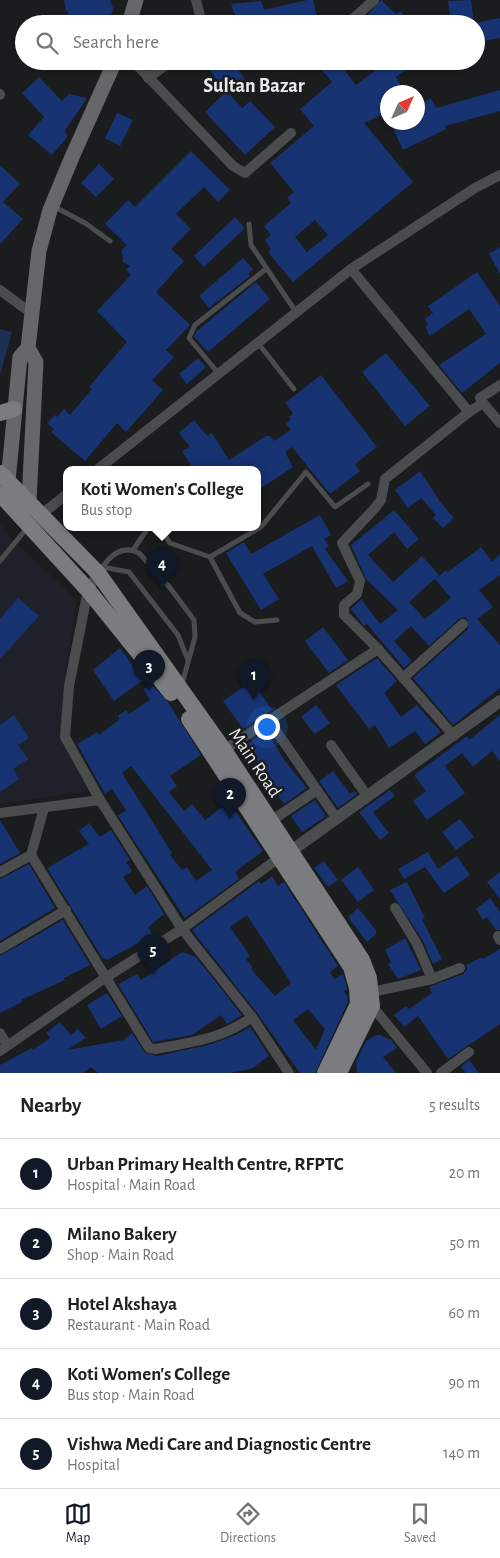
<!DOCTYPE html>
<meta charset="utf-8">
<style>
:root{--surface:#fff;--page:#f6f6f6;--text:#202124;--muted:#757577;--line:#e0e0e0;--accent:#111827}
body{margin:0;font-family:"Alegreya Sans",sans-serif;background:var(--page);color:var(--text)}
.compass{position:absolute;left:380px;top:85px;width:45px;height:45px;border-radius:50%;background:var(--surface);box-shadow:0 1px 4px #0004;rotate:45deg}
.you{position:absolute;left:266px;top:726px;width:18px;height:18px;margin:-12px;border:4px solid #fff;border-radius:50%;background:#1a73e8;box-shadow:0 0 0 8px #1a73e833}
.badge{display:grid;place-items:center;width:32px;height:32px;border-radius:50%;background:var(--accent);color:#fff;font-size:16px;font-weight:700}
.pin{position:absolute;translate:-50% -41px;filter:drop-shadow(0 1px 2px #0008)}
.pin::after{content:'';position:absolute;top:26px;width:18px;height:15px;background:inherit;clip-path:polygon(0 0,100% 0,50% 100%)}
.popup{position:absolute;left:63px;top:466px;width:198px;height:65px;box-sizing:border-box;display:grid;place-content:center;border-radius:10px;background:var(--surface);filter:drop-shadow(0 1px 4px #0005);font-size:16px;white-space:nowrap;color:var(--muted)}
.popup b{font-size:19px;color:var(--text)}
.popup::after{content:'';position:absolute;left:50%;top:100%;margin-left:-10px;border:10px solid transparent;border-top-color:var(--surface)}
.list{margin:0;padding:0;list-style:none}
h2{display:flex;justify-content:space-between;align-items:center;height:65px;margin:0;padding:0 20px;font-size:21px}
h2 small{font-size:16px;font-weight:400;color:var(--muted)}
.list li{display:grid;grid-template-columns:32px 1fr auto;gap:15px;align-items:center;box-sizing:border-box;height:70px;padding:0 20px;border-top:1px solid var(--line)}
.list b{display:block;font-size:19px;white-space:nowrap}
.list p{margin:0;font-size:16px;white-space:nowrap;color:var(--muted)}
.list em{font-size:16px;font-style:normal;color:var(--muted)}
.icon{flex:none;width:28px;height:28px;fill:none;stroke:currentColor;stroke-width:2;stroke-linecap:round;stroke-linejoin:round}
.map{position:relative;flex:none;width:500px;height:1073px;overflow:hidden}
.search{position:absolute;background:var(--surface);box-shadow:0 1px 4px #0004;left:15px;right:15px;top:15px;height:55px;display:flex;align-items:center;gap:12px;box-sizing:border-box;padding:0 18px;border-radius:28px;color:var(--muted);font-size:19px}
.sheet{height:415px;background:var(--surface)}
nav{display:flex;justify-content:space-around;align-items:center;box-sizing:border-box;height:70px;border-top:1px solid var(--line);background:var(--surface);font-size:14px;color:var(--muted)}
nav a{display:grid;justify-items:center;gap:2px}
nav .on{color:var(--accent)}
.map>svg:first-child{display:block}
</style>
<div class="map">
<svg width="500" height="1073" viewBox="0 0 500 1073">
<rect width="100%" height="100%" fill="#1a1c1e"/>
<!-- built -->
<polygon fill="#1e2129" points="0,524 12,539 77,600 64,685 62,743 88,791 0,804"/>
<!-- green -->
<polygon fill="#1e2f54" points="0,329 12,332 0,375"/>
<!-- building -->
<g fill="#183372" fill-rule="evenodd">
<polygon points="64,0 110,0 113,8 109,24 69,24 68,11 66,11"/>
<polygon points="307,0 313,0 319,24 238,24 231,4 261,1 264,10"/>
<polygon points="381,0 396,14 400,11 413,24 378,24 368,14"/>
<polygon points="471,0 474,24 451,24 448,1"/>
<polygon points="500,18 500,38 479,42 475,23"/>
<polygon points="213,61 233,61 245,80 225,92 207,65"/>
<path d="M315,61H337L356,85L388,61H417L396,77L404,92H388V112L364,123L413,182L293,282L268,252L271,249L265,240L271,235L264,226L291,203L287,198L294,192L270,163L314,126L300,109L332,82ZM315,220L328,235L307,252L295,237Z"/>
<polygon points="39,77 62,101 69,94 87,98 64,132 68,136 52,155 28,135 44,117 22,93"/>
<polygon points="500,90 500,111 445,126 446,129 403,150 390,122 418,122 418,105 431,98 436,108"/>
<polygon points="227,91 242,108 250,101 275,127 245,155 205,112"/>
<polygon points="117,113 133,120 120,146 105,138"/>
<polygon points="191,151 230,190 218,202 204,187 176,214 191,229 171,249 184,261 156,292 190,325 166,350 174,357 152,380 163,390 126,432 117,423 85,461 51,432 54,429 47,423 55,415 57,417 64,409 70,415 92,389 89,387 127,342 97,311 131,275 126,270 130,266 123,262 122,250 127,245 105,224 128,200 135,207"/>
<polygon points="99,164 114,179 96,197 81,183"/>
<polygon points="0,165 20,184 3,202 23,219 0,244"/>
<polygon points="235,217 245,228 204,267 194,256"/>
<polygon points="500,247 500,274 489,254"/>
<polygon points="243,258 253,269 248,274 250,276 209,308 199,296"/>
<polygon points="477,272 500,306 500,363 462,393 439,365 486,334 469,309 430,336 425,327 428,325 425,319 433,313 428,306"/>
<polygon points="256,282 270,299 208,352 194,337 197,331"/>
<polygon points="386,353 430,406 405,426 362,372"/>
<polygon points="198,358 206,367 187,384 179,374"/>
<polygon points="321,375 377,447 355,464 360,471 330,494 292,447 285,452 293,467 257,491 257,470 194,470 182,451 190,447 179,433 194,420 207,436 212,433 229,460 266,436 270,436 274,441 291,430 286,424 291,419 289,417 293,413 285,403"/>
<polygon points="420,471 441,503 454,518 443,528 433,518 436,515 421,498 408,508 395,490"/>
<polygon points="394,510 419,539 407,549 394,532 368,555 393,582 422,556 439,575 409,602 425,619 451,598 435,579 446,570 448,572 481,547 492,562 500,554 500,575 479,590 493,607 477,619 500,645 500,688 453,725 413,678 468,629 468,620 465,617 459,619 429,646 411,626 394,641 412,661 404,668 367,624 364,626 351,609 361,599 380,624 398,610 366,579 351,545"/>
<polygon points="320,515 331,535 324,539 329,546 325,549 348,581 336,588 312,546 263,574 279,599 261,610 226,553 244,542 251,554"/>
<polygon points="18,598 39,616 0,659 0,619"/>
<polygon points="323,627 348,660 329,673 305,641"/>
<polygon points="120,648 143,680 114,701 93,670"/>
<polygon points="377,658 397,681 384,693 401,717 417,705 441,732 425,744 415,731 389,748 375,725 369,729 336,685"/>
<polygon points="252,681 272,710 243,729 223,701"/>
<path d="M151,684L168,702L201,755L170,776L177,786L169,792L184,811L192,804L205,820L229,802L263,851L235,872L239,879L185,918L118,816L126,810L112,789L105,794L77,744L97,732L99,735L120,719L118,716L126,710L129,714L150,700L143,689ZM131,766L192,844L212,870L196,881L187,867L182,870L170,855L172,853L122,773Z"/>
<polygon points="316,705 330,723 315,734 301,717"/>
<polygon points="14,715 29,738 18,745 28,759 13,769 19,779 0,792 0,725"/>
<polygon points="500,715 500,761 492,751 473,767 462,753 445,766 465,793 427,820 413,801 426,791 414,775 467,736 469,740"/>
<polygon points="266,731 285,761 307,788 284,804 264,777 266,775 247,744"/>
<polygon points="333,771 350,794 355,791 357,794 338,808 319,781"/>
<polygon points="390,790 395,796 373,812 389,833 380,840 359,812"/>
<polygon points="315,800 326,816 302,832 291,816"/>
<polygon points="460,819 474,837 456,850 442,832"/>
<polygon points="0,820 20,853 0,864"/>
<polygon points="89,823 100,837 111,830 130,860 126,862 132,871 123,877 135,895 147,886 164,914 148,927 153,935 107,960 105,958 103,959 47,868 89,844 79,831"/>
<polygon points="428,852 438,869 457,856 470,875 444,893 425,867 404,879 398,869"/>
<polygon points="324,861 338,880 328,887 314,868"/>
<polygon points="29,864 55,908 0,941 0,879"/>
<polygon points="358,867 374,890 358,902 341,880"/>
<polygon points="500,872 500,899 487,882"/>
<path d="M272,876L278,886L284,882L338,966L330,972L334,979L343,974L347,989L344,991L347,996L348,1002L315,1073H300L257,1013L192,930L259,881L261,884ZM247,915L291,983L275,996L251,969L253,968L246,959L250,956L230,927ZM308,1009L325,1029L316,1050L293,1020Z"/>
<polygon points="407,882 425,918 422,919 442,959 433,964 423,941 390,890"/>
<polygon points="490,898 500,912 500,930 496,930 487,917 483,920 476,909"/>
<polygon points="358,908 376,930 376,934 367,942 348,917"/>
<polygon points="63,920 90,965 64,978 65,980 21,1000 22,1002 0,1013 0,956"/>
<polygon points="405,938 421,970 398,979 388,964 391,962 385,950"/>
<polygon points="500,949 500,1024 448,1059 418,1016 404,1027 394,1015 406,1006 409,1009 432,993 429,987 463,974 467,969 466,965 482,957 483,959"/>
<polygon points="182,952 196,957 242,1015 227,1024 221,1015 192,1035 153,1042 118,984 137,974 141,980"/>
<polygon points="107,993 122,1016 101,1029 87,1005"/>
<polygon points="60,1022 71,1035 78,1029 86,1038 67,1050 124,1040 132,1033 145,1053 157,1056 208,1045 236,1035 250,1027 269,1056 251,1069 230,1073 98,1073 91,1067 83,1073 0,1073 0,1065 32,1048 33,1050 50,1038 46,1033"/>
<polygon points="380,1035 391,1040 397,1048 383,1057 396,1073 357,1073 356,1062 366,1041 374,1036"/>
<polygon points="469,1060 479,1073 466,1073 461,1067"/>
</g>
<g fill="none" stroke-linecap="round" stroke-linejoin="round">
<!-- service -->
<g stroke="#4b4c4d" stroke-width="5">
<polyline points="53,206 85,223 110,241"/>
<polyline points="249,224 251,245 296,312"/>
<polyline points="258,343 294,389"/>
<polyline points="219,374 189,338 195,325 266,269"/>
<polyline points="160,528 170,543 210,557 261,527 306,472 335,507 368,484"/>
<polyline points="133,550 148,528"/>
<polyline points="210,557 240,613 255,622 277,620"/>
<polyline points="0,561 27,528"/>
<polyline points="102,567 129,572 178,635 188,660"/>
<path d="M100,571C109,556 123,543 140,554L171,589L194,620L195,637L182,684"/>
</g>
<!-- minor -->
<g stroke="#4b4c4d" stroke-width="10">
<polyline points="196,0 202,24"/>
<polyline points="347,24 374,0"/>
<polyline points="133,61 233,166 245,173 291,133"/>
<polyline points="148,78 171,61"/>
<polyline points="0,94 0,95"/>
<polyline points="351,269 469,412 483,403 500,423"/>
<polyline points="0,290 31,313"/>
<polyline points="483,403 480,398 500,385"/>
<polyline points="97,470 351,269 475,188 500,175"/>
<polyline points="42,514 67,494"/>
<polyline points="98,573 88,590 69,686 65,737 100,800 182,929 252,1017 289,1073"/>
<polyline points="403,678 463,624"/>
<polyline points="270,722 337,819"/>
<polyline points="454,736 378,649 344,615 344,605 357,594 360,581 342,543 375,508 381,500 385,479 469,412"/>
<polyline points="331,745 368,797"/>
<polyline points="224,750 378,649"/>
<path d="M44,808L31,855L149,1048L156,1049C192,1042 222,1039 252,1017"/>
<polyline points="0,813 100,800"/>
<polyline points="271,821 317,790"/>
<polyline points="0,872 31,855"/>
<polyline points="395,908 417,944 432,979"/>
<polyline points="498,936 500,940"/>
<polyline points="0,949 66,910"/>
<polyline points="372,992 432,979 460,968"/>
<polyline points="372,1006 427,1073"/>
<polyline points="0,1033 7,1045"/>
<polyline points="0,1051 105,978 182,929 280,857"/>
<polyline points="441,1073 469,1052"/>
</g>
<!-- tertiary -->
<polyline stroke="#4b4c4d" stroke-width="12" points="291,851 500,701"/>
<!-- secondary -->
<g stroke="#666769" stroke-width="15">
<polyline points="129,24 136,0"/>
<polyline points="3,489 8,481 20,357 28,348"/>
<polyline points="22,510 29,501 36,362 28,348 39,251 50,210 72,157 115,61"/>
</g>
<!-- primary -->
<g stroke="#7b7c7f" stroke-width="16">
<polyline points="0,413 14,409"/>
<polyline points="0,473 98,573 224,750 362,960 369,978 372,1006 339,1073"/>
<polyline points="0,494 88,590 171,693"/>
<polyline points="189,719 351,967 357,988 358,1004 325,1073"/>
</g>
</g>
<g text-anchor="middle" stroke-width="5" stroke-linejoin="round" paint-order="stroke">
<!-- street labels -->
<g font-size="19" fill="#eaebed" stroke="#1a1c1e">
<text transform="translate(256 762) rotate(56)" y="7">Main Road</text>
</g>
<!-- neighbourhood labels -->
<g font-size="20" font-weight="bold" fill="#eaebed" stroke="#1a1c1e">
<text x="254" y="92">Sultan Bazar</text>
</g>
</g>
</svg>
<svg class="compass" viewBox="-18 -18 36 36"><path d="M0-13l5 13h-10z" fill="#e53935"/><path d="M0 13l5-13h-10z" fill="#757577"/></svg>
<div class="you"></div>
<div class="pin badge" style="left:254px;top:700px">1</div>
<div class="pin badge" style="left:230px;top:819px">2</div>
<div class="pin badge" style="left:149px;top:691px">3</div>
<div class="pin badge" style="left:162px;top:589px">4</div>
<div class="popup"><b>Koti Women's College</b>Bus stop</div>
<div class="pin badge" style="left:153px;top:975px">5</div>
<div class="search"><svg class="icon" aria-label="search" viewBox="0 0 24 24"><circle cx="10" cy="10" r="6"/><path d="M15 15l6 6"/></svg>Search here</div>
</div>
<section class="sheet">
<h2>Nearby<small>5 results</small></h2>
<ul class="list">
<li><span class="badge">1</span><div><b>Urban Primary Health Centre, RFPTC</b><p>Hospital · Main Road</p></div><em>20 m</em></li>
<li><span class="badge">2</span><div><b>Milano Bakery</b><p>Shop · Main Road</p></div><em>50 m</em></li>
<li><span class="badge">3</span><div><b>Hotel Akshaya</b><p>Restaurant · Main Road</p></div><em>60 m</em></li>
<li><span class="badge">4</span><div><b>Koti Women's College</b><p>Bus stop · Main Road</p></div><em>90 m</em></li>
<li><span class="badge">5</span><div><b>Vishwa Medi Care and Diagnostic Centre</b><p>Hospital</p></div><em>140 m</em></li>
</ul>
</section>
<nav>
<a class="on"><svg class="icon" aria-label="map" viewBox="0 0 24 24"><path d="M3 6l6-2 6 2 6-2v14l-6 2-6-2-6 2zM9 4v14M15 6v14"/></svg>Map</a>
<a><svg class="icon" aria-label="directions" viewBox="0 0 24 24"><path d="M12 3l9 9-9 9-9-9zM9 14v-3h6M13 9l2 2-2 2"/></svg>Directions</a>
<a><svg class="icon" aria-label="saved" viewBox="0 0 24 24"><path d="M7 4h10v16l-5-4-5 4z"/></svg>Saved</a>
</nav>
